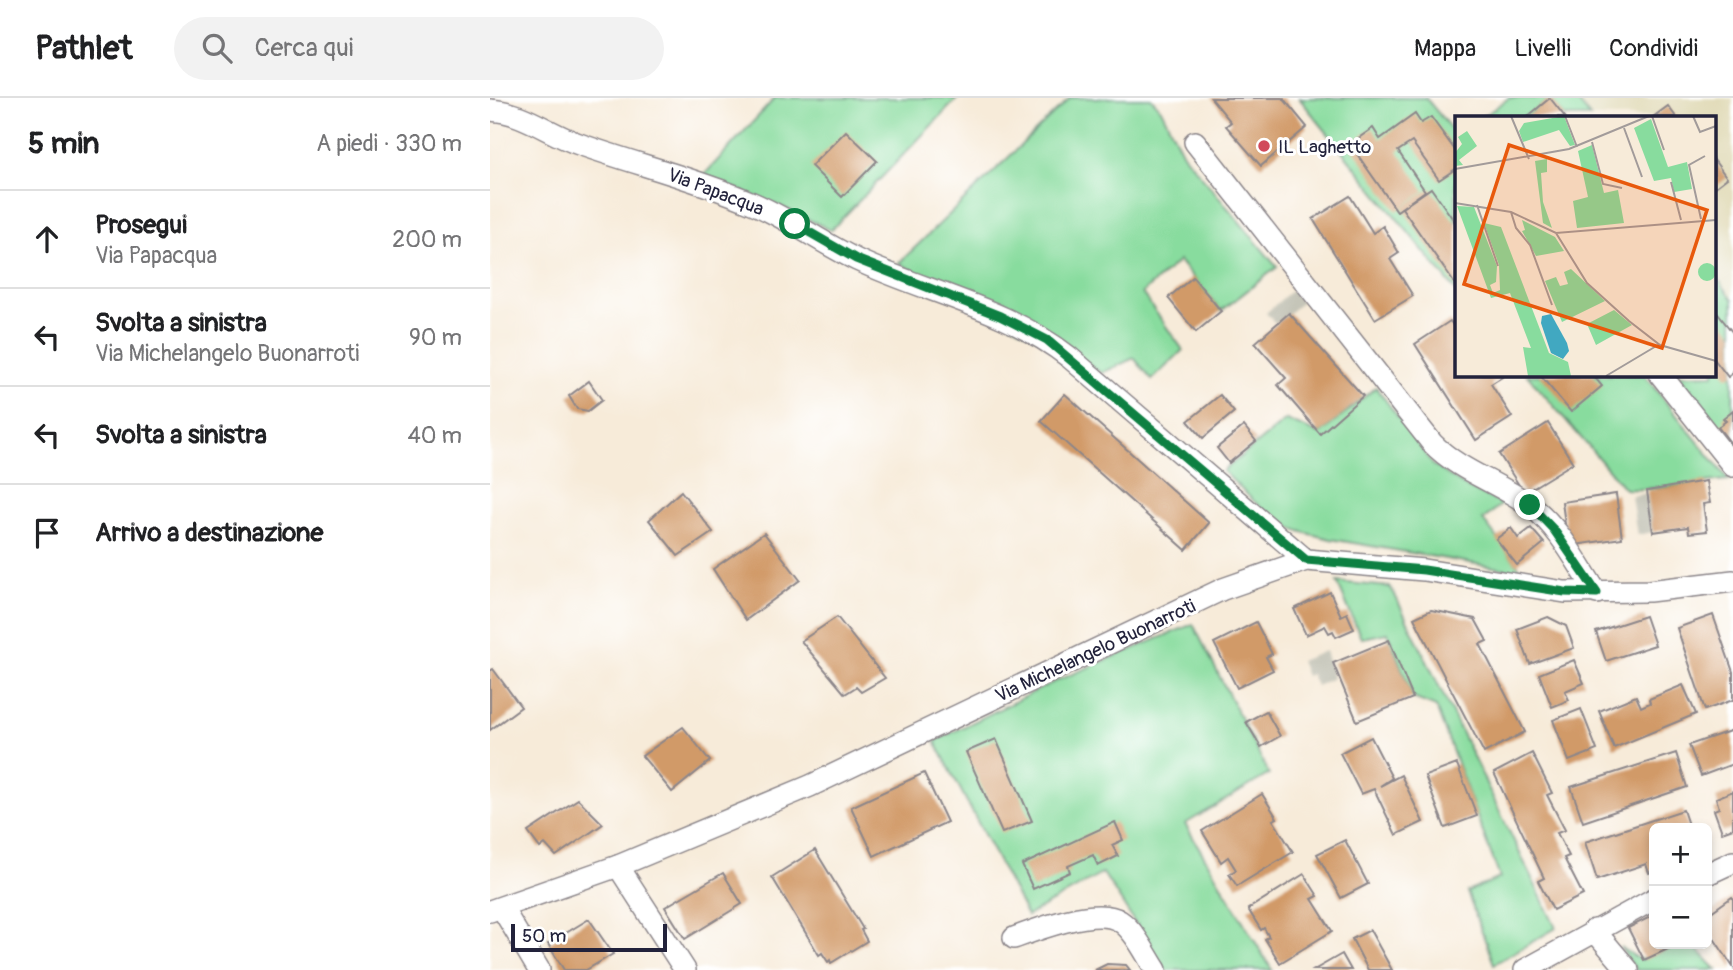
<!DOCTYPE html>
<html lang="it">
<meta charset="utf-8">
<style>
:root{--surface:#fff;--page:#f2f2f2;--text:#202124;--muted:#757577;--line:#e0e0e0}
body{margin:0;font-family:Pangolin,sans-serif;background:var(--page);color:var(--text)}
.controls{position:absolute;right:21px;bottom:21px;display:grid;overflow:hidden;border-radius:10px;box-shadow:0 4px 10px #0003}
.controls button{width:63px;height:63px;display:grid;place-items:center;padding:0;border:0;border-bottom:2px solid var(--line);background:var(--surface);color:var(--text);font:35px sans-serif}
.scale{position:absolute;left:21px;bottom:18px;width:156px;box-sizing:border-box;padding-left:7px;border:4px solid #22223b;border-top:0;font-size:19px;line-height:24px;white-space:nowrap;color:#22223b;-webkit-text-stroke:5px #fff;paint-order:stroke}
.stop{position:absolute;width:21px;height:21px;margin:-16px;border:5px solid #0b8043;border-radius:50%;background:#fff}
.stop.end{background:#0b8043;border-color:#fff;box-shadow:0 2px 7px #0008}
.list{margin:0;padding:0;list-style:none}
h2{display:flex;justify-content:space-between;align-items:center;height:91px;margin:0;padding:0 28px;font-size:30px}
h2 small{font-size:23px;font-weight:400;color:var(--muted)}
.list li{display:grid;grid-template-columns:46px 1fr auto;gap:21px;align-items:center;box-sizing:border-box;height:98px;padding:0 28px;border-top:2px solid var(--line)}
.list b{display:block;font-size:26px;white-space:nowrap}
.list p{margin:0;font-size:23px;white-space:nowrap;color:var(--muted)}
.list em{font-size:23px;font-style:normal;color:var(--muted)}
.icon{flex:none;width:38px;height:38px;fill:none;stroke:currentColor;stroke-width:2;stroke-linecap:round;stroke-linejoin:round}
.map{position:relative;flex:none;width:1243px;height:872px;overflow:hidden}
header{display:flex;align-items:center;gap:42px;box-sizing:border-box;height:98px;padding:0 35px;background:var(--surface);border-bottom:2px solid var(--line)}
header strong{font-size:33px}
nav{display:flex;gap:38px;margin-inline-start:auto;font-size:24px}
.search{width:490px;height:63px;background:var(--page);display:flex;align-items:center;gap:18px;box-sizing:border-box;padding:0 24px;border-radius:38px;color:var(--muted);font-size:26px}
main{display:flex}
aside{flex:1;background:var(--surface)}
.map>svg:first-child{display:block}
</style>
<header>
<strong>Pathlet</strong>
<div class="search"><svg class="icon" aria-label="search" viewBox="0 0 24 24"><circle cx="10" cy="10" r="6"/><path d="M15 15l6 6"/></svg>Cerca qui</div>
<nav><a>Mappa</a><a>Livelli</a><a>Condividi</a></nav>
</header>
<main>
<aside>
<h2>5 min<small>A piedi · 330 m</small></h2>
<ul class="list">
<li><svg class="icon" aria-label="ahead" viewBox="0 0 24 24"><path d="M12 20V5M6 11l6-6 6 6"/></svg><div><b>Prosegui</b><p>Via Papacqua</p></div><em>200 m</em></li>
<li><svg class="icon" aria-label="left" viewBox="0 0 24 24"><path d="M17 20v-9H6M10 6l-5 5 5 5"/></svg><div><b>Svolta a sinistra</b><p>Via Michelangelo Buonarroti</p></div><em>90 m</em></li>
<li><svg class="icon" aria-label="left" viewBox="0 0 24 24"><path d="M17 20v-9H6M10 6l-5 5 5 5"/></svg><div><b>Svolta a sinistra</b></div><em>40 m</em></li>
<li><svg class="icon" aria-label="arrive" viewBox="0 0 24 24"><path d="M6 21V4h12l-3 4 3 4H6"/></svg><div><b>Arrivo a destinazione</b></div></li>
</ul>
</aside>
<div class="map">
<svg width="1243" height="872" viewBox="0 0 1243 872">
<rect width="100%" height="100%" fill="#fff"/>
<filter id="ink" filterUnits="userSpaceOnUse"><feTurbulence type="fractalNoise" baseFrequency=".0143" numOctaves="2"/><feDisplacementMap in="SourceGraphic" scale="14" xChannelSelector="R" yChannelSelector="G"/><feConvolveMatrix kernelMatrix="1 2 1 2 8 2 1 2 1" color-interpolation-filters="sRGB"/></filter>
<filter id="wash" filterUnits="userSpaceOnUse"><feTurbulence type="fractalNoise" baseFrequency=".00686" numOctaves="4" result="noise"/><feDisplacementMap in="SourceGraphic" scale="28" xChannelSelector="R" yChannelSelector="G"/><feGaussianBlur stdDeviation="1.57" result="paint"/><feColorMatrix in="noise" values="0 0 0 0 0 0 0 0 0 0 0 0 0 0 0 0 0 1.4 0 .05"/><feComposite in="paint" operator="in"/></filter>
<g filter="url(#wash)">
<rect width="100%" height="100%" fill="#f7ebd9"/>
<!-- built -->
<polygon fill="#e2dcba" points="1085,0 1243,0 1243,201 1224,176 1224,19 1100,19"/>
<!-- industrial -->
<g fill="#c5c5b8">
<polygon points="802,192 812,204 786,226 776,215"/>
<polygon points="1157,395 1163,434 1147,437 1141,398"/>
<polygon points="835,553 843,580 826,588 821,576 816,578 810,563"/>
</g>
<!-- green -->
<g fill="#88dc9e" stroke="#557f6c" stroke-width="2">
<polygon points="285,0 468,0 341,132 296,111 213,78"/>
<polygon points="580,0 661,0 671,11 693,56 787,169 731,213 689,163 652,195 693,252 662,282 644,260 612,275 409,165"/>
<polygon points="809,0 936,0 966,37 966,193"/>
<polygon points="1019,0 1085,0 1100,19 1075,19 1060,1 1037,19 992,19"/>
<polygon points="1224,176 1243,201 1243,350 1184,277 1224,276"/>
<path d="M1037,277H1154L1239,382C1204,384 1170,393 1135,391Z"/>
<path d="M886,289L943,367L976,389L1012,406L993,422L1033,474L840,441C826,437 810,435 797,428C773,415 753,392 733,373L796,322L830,336Z"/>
<polygon points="847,484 900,489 904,495 1066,830 1004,866 977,794 1010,780 946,609 923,600 898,535 871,540"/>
<polygon points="703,526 779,676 695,726 782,872 675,872 613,775 537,818 445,643 568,582"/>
<polygon points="1188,846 1202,846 1227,872 1146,872 1130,849 1151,862"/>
</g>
<g id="blocks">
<!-- building -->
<g fill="#d19a68">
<polygon points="721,0 793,0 817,29 771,68 736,28 741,24"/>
<polygon points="1060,0 1075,19 1037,19"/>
<polygon points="1178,8 1186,19 1163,19"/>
<polygon points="925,16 931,25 941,19 967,55 967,70 949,82 922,44 908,53 935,93 907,113 860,46 883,30 890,41"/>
<polygon points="356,33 387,63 352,99 321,68"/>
<polygon points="1224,62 1237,80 1224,90"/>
<polygon points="941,90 967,127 967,189 912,110"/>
<polygon points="860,98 883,135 893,128 909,155 900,161 923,198 885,221 823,121"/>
<polygon points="703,179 731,213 706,234 678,200"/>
<polygon points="799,215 873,298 830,336 788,287 796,280 765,245"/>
<polygon points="1228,216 1243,235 1243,275 1238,279 1224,261 1224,220"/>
<polygon points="960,223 967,233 967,276 1011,276 1012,279 1001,286 1022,319 986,342 925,246"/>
<polygon points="1049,276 1102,276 1112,288 1081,314"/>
<polygon points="99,283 112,302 98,313 87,311 79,298"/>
<polygon points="575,296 719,425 696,452 551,323"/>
<polygon points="730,297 744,314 713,340 698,323"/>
<polygon points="1243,312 1243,348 1228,329 1236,323 1233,320"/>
<polygon points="1058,325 1083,365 1034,395 1009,356"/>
<polygon points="754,328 766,343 739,365 727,350"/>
<polygon points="1216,383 1220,405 1213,406 1217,433 1199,435 1198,429 1163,434 1157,393"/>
<polygon points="191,393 223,434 188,458 159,422"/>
<polygon points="1126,396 1132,440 1078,448 1072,404"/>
<polygon points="1021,430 1028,440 1041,430 1054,445 1027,467 1006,441"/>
<polygon points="274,435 310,482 256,522 223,471"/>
<polygon points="840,494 851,518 857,515 864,531 846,539 843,533 839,535 835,528 816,537 804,511"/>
<polygon points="941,512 985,521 997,543 990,546 1035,634 994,655 924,520"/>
<polygon points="1223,517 1243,574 1243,602 1215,612 1187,530"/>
<polygon points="1155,518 1165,547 1116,563 1106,534"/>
<polygon points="347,519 395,580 371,594 366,589 355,596 311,543"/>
<polygon points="1058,519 1076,528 1084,550 1040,566 1027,531"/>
<polygon points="766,524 782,556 776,559 783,572 747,590 724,545"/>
<polygon points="899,542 923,600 867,623 843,565"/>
<polygon points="1084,562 1094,585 1075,593 1079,602 1062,609 1049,576"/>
<polygon points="3,571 31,609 0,632 0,573"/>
<polygon points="1193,587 1206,616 1124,650 1109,613 1146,598 1151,609 1160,605 1159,601"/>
<polygon points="1091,611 1107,652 1079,663 1063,622"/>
<polygon points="776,613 790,638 771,649 756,624"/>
<polygon points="193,629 220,663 182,694 152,658"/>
<polygon points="1243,632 1243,666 1211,678 1199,647"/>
<polygon points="881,639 902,680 890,688 911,677 933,724 906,737 884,691 871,696 850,655"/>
<polygon points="506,641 542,723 512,735 476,654"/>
<polygon points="1042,655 1062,695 1057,697 1075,732 1067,735 1079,758 1074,760 1093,797 1063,812 1048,783 1054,780 1004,675"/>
<polygon points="1186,655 1197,689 1093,724 1081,689"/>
<polygon points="967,666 987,718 955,730 935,678"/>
<polygon points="434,675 457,724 384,758 361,709"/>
<polygon points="1243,693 1243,730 1232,734 1224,712 1229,710 1226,700"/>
<polygon points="772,696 787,720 783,722 803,754 747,788 739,776 746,772 738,759 731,764 712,733"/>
<polygon points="88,701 113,726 66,758 55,746 50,750 38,734"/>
<polygon points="1193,712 1199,730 1164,730 1164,773 1159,775 1156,766 1107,782 1095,744"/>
<polygon points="625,724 633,742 622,747 628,758 608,768 603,757 578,768 580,774 543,791 532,767"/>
<polygon points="855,742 878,786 851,800 827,756"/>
<polygon points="325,752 373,831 371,832 377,843 341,865 340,862 338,864 332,855 329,857 282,779"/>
<polygon points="233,775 252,806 195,841 175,809"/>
<polygon points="814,776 828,798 822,801 842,833 790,865 775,841 779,839 774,830 771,832 758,811"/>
<polygon points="1242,799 1243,800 1243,869 1217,830 1217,817"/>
<polygon points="1164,817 1164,846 1189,846 1154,862 1138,830"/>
<polygon points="99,821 123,856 96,872 74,872 58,846"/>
<polygon points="880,832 902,872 878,872 862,841"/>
<polygon points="852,856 861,872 824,872"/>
<polygon points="617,866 636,867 640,872 605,872"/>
</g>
</g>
</g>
<g filter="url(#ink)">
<use href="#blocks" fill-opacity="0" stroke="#8c868a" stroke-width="2"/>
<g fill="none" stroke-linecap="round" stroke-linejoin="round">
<defs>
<g id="minor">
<path d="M0,12C34,14 57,35 89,46C145,66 204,80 260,104C298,120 330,144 367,162C438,195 517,210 579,259L816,462"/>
<path d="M705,44L942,345C970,374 1011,385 1042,409C1070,430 1088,467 1107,495"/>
<polyline points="1170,276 1243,368"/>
<polyline points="128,768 195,872"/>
<polyline points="1217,776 1243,764"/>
<polyline points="12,810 49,872"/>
<polyline points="0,813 128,768 320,688 733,491 816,462 934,472 1075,494 1159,493 1243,483"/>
<polyline points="1104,832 1138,872"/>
<path d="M524,840C548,831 607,808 630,823C645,833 656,857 666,872"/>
<polyline points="1035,872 1164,801"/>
</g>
</defs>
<!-- minor casing -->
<use href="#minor" stroke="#8c868a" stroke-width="24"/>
<!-- minor -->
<use href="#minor" stroke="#fff" stroke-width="21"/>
</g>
</g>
<g fill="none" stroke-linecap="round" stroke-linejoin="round" filter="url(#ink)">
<!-- route -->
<polyline stroke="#0b8043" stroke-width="9" points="305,126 366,161 510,218 557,242 816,462 934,472 1075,494 1107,495 1064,432 1040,407"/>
</g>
<!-- markers -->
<circle fill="#d1495b" stroke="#fff" stroke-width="2.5" cx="774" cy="48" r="7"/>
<g text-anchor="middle" stroke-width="6" stroke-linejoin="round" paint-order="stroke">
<!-- poi labels -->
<g font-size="19" fill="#22223b" stroke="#fff" text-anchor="start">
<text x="788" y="55">IL Laghetto</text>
</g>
<!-- street labels -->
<g font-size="19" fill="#22223b" stroke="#fff">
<text transform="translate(226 93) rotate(21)" y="7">Via Papacqua</text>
<text transform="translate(605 552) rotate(-25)" y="7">Via Michelangelo Buonarroti</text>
</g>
</g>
<!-- overview -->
<g transform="translate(965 18)">
<rect width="261" height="261" fill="#f7ebd9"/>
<path d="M109,0L120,29L115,30L104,14L68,26L64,15L69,7ZM196,3L213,51L232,46L237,73L219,76L216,62L199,65L179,12ZM12,15L22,30L4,44L8,49L0,50V37L7,28L3,21ZM137,29L149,77L163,74L169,107L122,112L118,85L133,81L123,35ZM92,43V56L86,57L88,86L97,112L88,107L80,45ZM2,90L19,91L42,150L41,166L35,169L38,177L45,174L44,149L29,107L46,111L94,237L113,246L116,260H73L68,231L76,232L55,177L36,182ZM67,104L100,121L109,135L81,140L67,115L70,114ZM243 156a9 9 0 1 1 18 0a9 9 0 1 1-18 0ZM116,153L150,185L107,206L90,165L101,161L105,170L113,168L109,156ZM159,194L177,209L141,229L132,208Z" fill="#88dc9e"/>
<path d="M96,198L112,227L114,235L108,243L96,237L86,207L87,200Z" fill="#41a8c1"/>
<path fill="none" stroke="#a29b9a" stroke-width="2" d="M56,0L74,43M110,0L122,31M197,0L209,34M238,0L245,16L261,10M169,12L187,61M137,26L148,68L167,72M0,53L114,33L194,0M216,66L226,104M0,87L56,96L101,117L261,104M22,89L43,150M56,96L61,112L75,129L97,189M246,103L234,49L250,40M101,117L132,167L174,205L205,229L261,245M151,260L203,229"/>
<path fill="#e8590c" fill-opacity="0.15" stroke="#e8590c" stroke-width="3.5" d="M54,29L252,94L207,232L9,168Z"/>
<rect width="261" height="261" fill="none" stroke="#22223b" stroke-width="3.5"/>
</g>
</svg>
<div class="controls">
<button>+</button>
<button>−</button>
</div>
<div class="scale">50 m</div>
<div class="stop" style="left:305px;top:126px"></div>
<div class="stop end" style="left:1040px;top:407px"></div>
</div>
</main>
